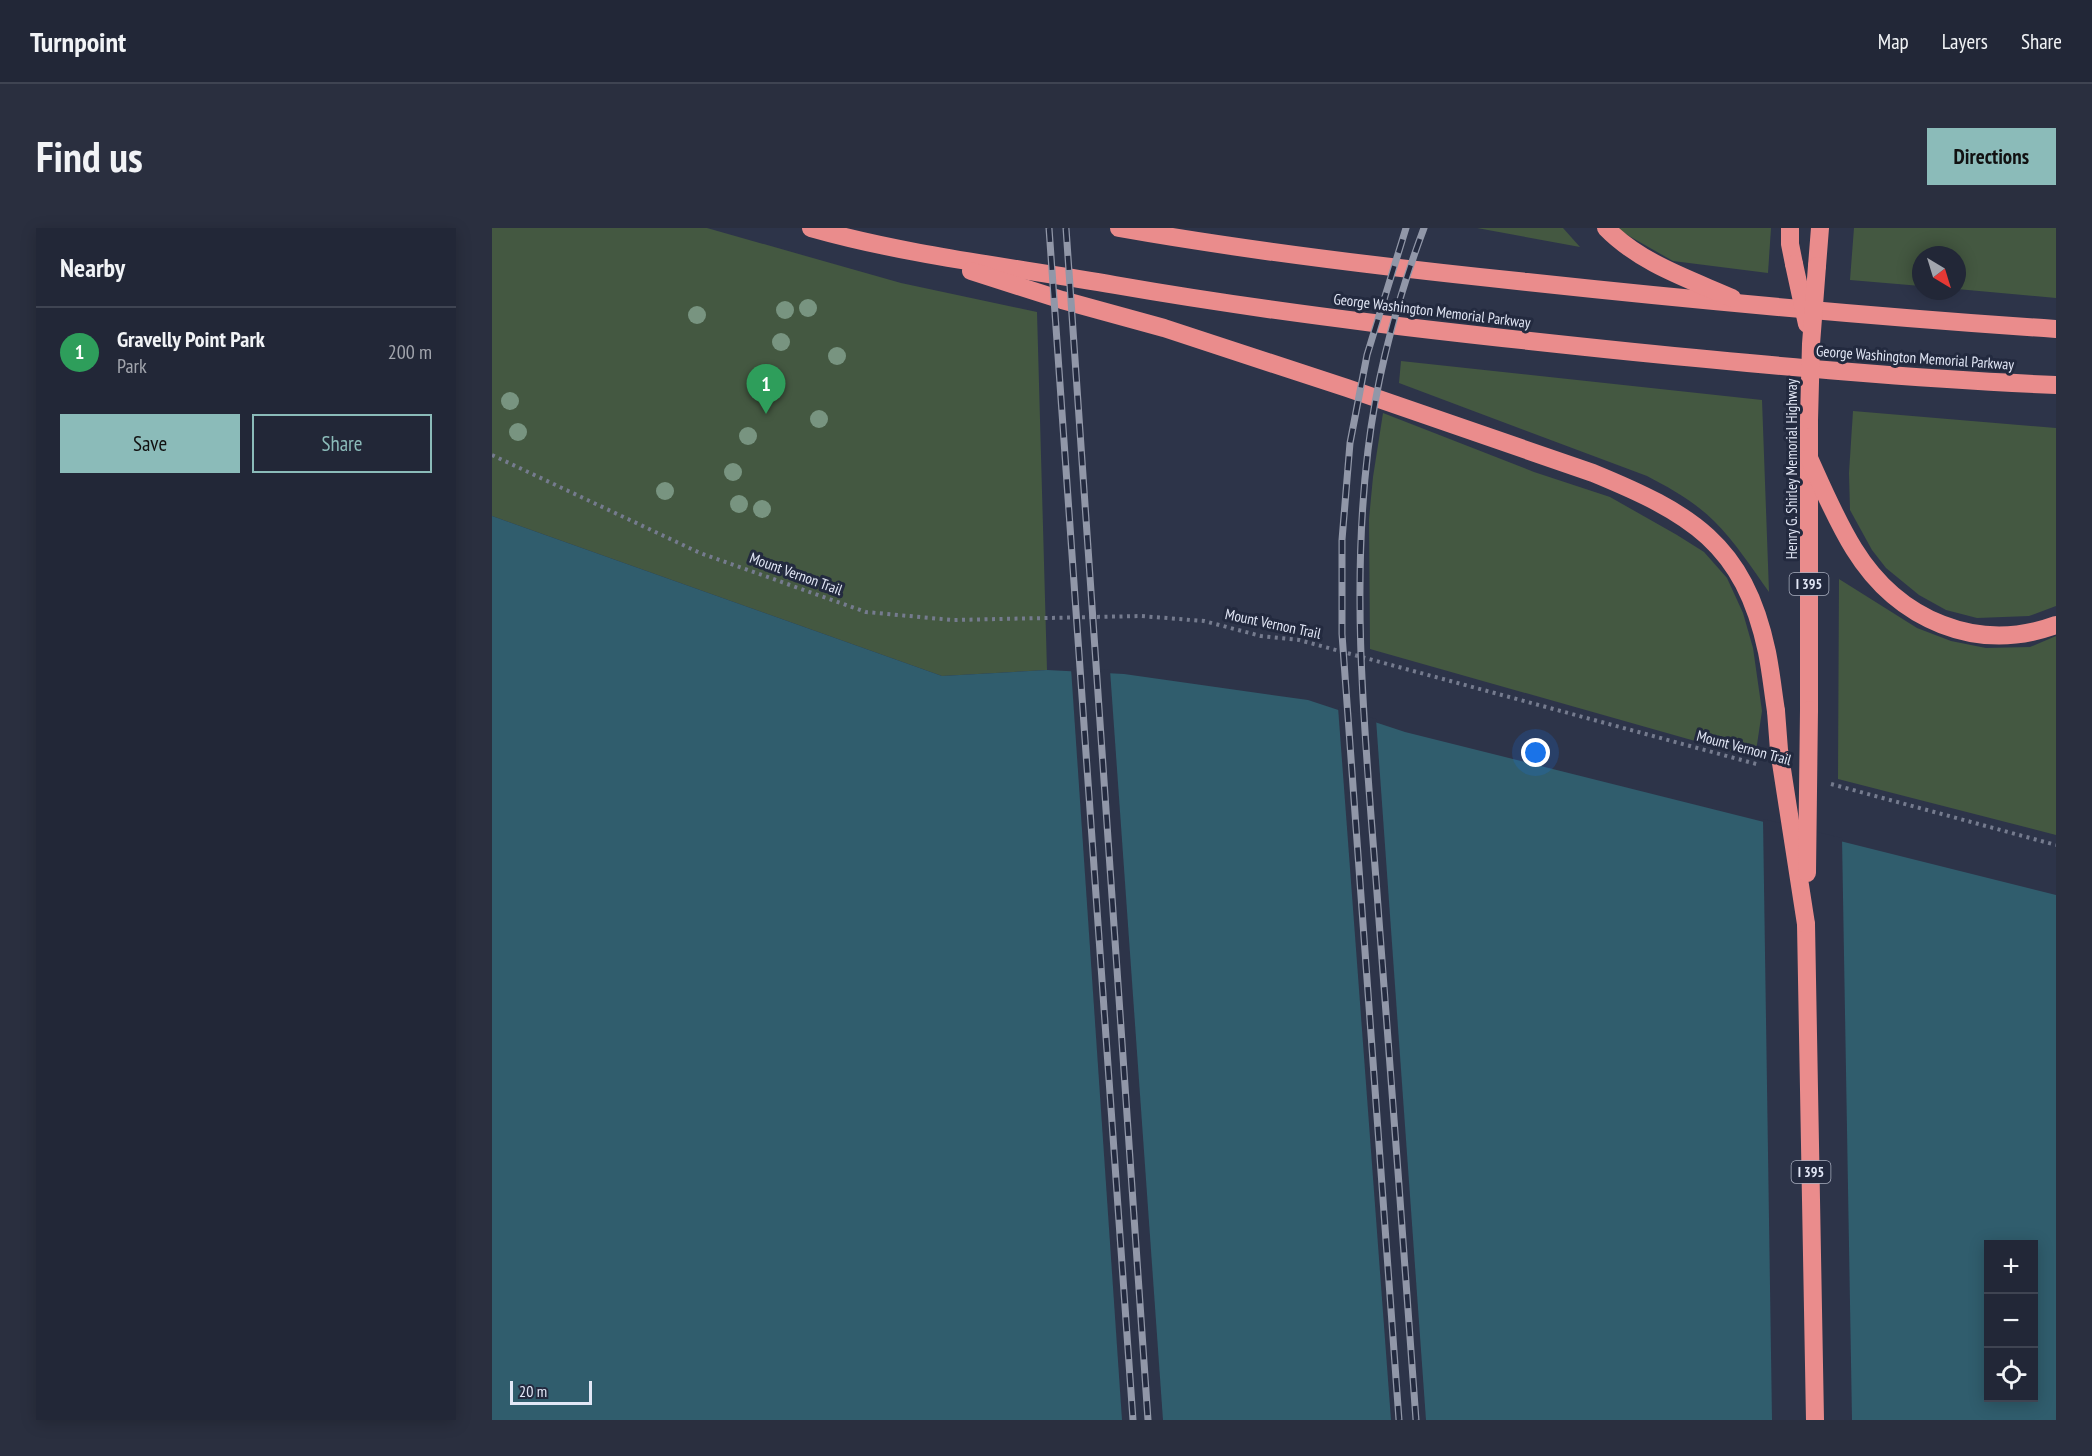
<!DOCTYPE html>
<meta charset="utf-8">
<style>
:root{--surface:#222737;--page:#2a2f3f;--text:#f1f3f6;--muted:#a2a5ad;--line:#3f4452;--accent:#8bbbb9}
body{margin:0;font-family:"PT Sans Narrow",sans-serif;background:var(--page);color:var(--text)}
.controls{position:absolute;right:18px;bottom:18px;display:grid;overflow:hidden;border-radius:0px;box-shadow:0 3px 15px #0003}
.controls button{width:54px;height:54px;display:grid;place-items:center;padding:0;border:0;border-bottom:2px solid var(--line);background:var(--surface);color:var(--text);font:30px sans-serif}
.compass{position:absolute;left:1420px;top:18px;width:54px;height:54px;border-radius:50%;background:var(--surface);box-shadow:0 3px 15px #0003;rotate:142deg}
.scale{position:absolute;left:18px;bottom:15px;width:82px;box-sizing:border-box;padding-left:6px;border:3px solid #e2e7f6;border-top:0;font-size:16px;line-height:21px;white-space:nowrap;color:#e2e7f6;-webkit-text-stroke:4px #232a3f;paint-order:stroke}
.you{position:absolute;left:1044px;top:525px;width:21px;height:21px;margin:-15px;border:4px solid #fff;border-radius:50%;background:#1a73e8;box-shadow:0 0 0 9px #1a73e833}
.badge{display:grid;place-items:center;width:39px;height:39px;border-radius:50%;background:var(--accent);color:#fff;font-size:20px;font-weight:700}
.pin{position:absolute;translate:-50% -50px;filter:drop-shadow(0 2px 3px #0008)}
.pin::after{content:'';position:absolute;top:32px;width:21px;height:18px;background:inherit;clip-path:polygon(0 0,100% 0,50% 100%)}
.list{margin:0;padding:0;list-style:none}
h2{display:flex;justify-content:space-between;align-items:center;height:78px;margin:0;padding:0 24px;font-size:26px}
h2 small{font-size:20px;font-weight:400;color:var(--muted)}
.list li{display:grid;grid-template-columns:39px 1fr auto;gap:18px;align-items:center;box-sizing:border-box;height:90px;padding:0 24px;border-top:2px solid var(--line)}
.list b{display:block;font-size:22px;white-space:nowrap}
.list p{margin:0;font-size:20px;white-space:nowrap;color:var(--muted)}
.list em{font-size:20px;font-style:normal;color:var(--muted)}
.actions{display:flex;gap:12px;padding:18px 24px}
.actions a{flex:1;padding:14px 0;border:2px solid var(--accent);border-radius:0px;text-align:center;font-size:21px;color:var(--accent)}
.actions .main{background:var(--accent);color:#111}
.icon{flex:none;width:33px;height:33px;fill:none;stroke:currentColor;stroke-width:2;stroke-linecap:round;stroke-linejoin:round}
.map{position:relative;flex:none;width:1564px;height:1192px;overflow:hidden;border-radius:0px}
header{display:flex;align-items:center;gap:36px;box-sizing:border-box;height:84px;padding:0 30px;background:var(--surface);border-bottom:2px solid var(--line)}
header strong{font-size:28px}
nav{display:flex;gap:33px;margin-inline-start:auto;font-size:21px}
.intro{display:flex;align-items:center;justify-content:space-between;box-sizing:border-box;height:144px;padding:0 36px}
h1{margin:0;font-size:42px}
.button{padding:15px 27px;border-radius:0px;background:var(--accent);color:#111;font-size:21px;font-weight:700}
main{display:flex;gap:36px;padding:0 36px}
aside{flex:1;background:var(--surface);border-radius:0px;box-shadow:0 3px 15px #0003}
.map>svg:first-child{display:block}
</style>
<header>
<strong>Turnpoint</strong>
<nav><a>Map</a><a>Layers</a><a>Share</a></nav>
</header>
<div class="intro"><h1>Find us</h1><a class="button">Directions</a></div>
<main>
<aside>
<h2>Nearby<small></small></h2>
<ul class="list">
<li><span class="badge" style="background:#2e9e5b">1</span><div><b>Gravelly Point Park</b><p>Park</p></div><em>200 m</em></li>
</ul>
<div class="actions"><a class="main">Save</a><a>Share</a></div>
</aside>
<div class="map">
<svg width="1564" height="1192" viewBox="0 0 1564 1192">
<rect width="100%" height="100%" fill="#2d3449"/>
<!-- green -->
<g fill="#445841">
<polygon points="0,0 215,0 409,55 545,84 555,442 450,448 0,288"/>
<polygon points="985,0 1071,0 1088,19"/>
<polygon points="1123,0 1279,0 1276,45 1181,33"/>
<polygon points="1362,0 1564,0 1564,70 1465,61 1465,27 1429,27 1429,58 1358,52"/>
<path d="M909,133L1270,172L1277,364C1260,340 1243,314 1222,293C1203,274 1178,260 1155,248L907,155Z"/>
<polygon points="1361,183 1564,200 1564,378 1537,388 1485,390 1454,382 1427,367 1394,340 1380,322 1358,282 1357,245"/>
<polygon points="891,185 1042,244 1118,269 1185,307 1212,324 1235,350 1251,385 1261,420 1270,483 1263,530 878,421 877,291 881,249"/>
<polygon points="1347,351 1425,400 1459,413 1494,420 1538,419 1564,408 1564,607 1346,551"/>
</g>
<!-- water -->
<path fill="#305d6d" fill-rule="evenodd" d="M0,288L450,448L555,442L632,446L816,472L913,504L1564,667V1192H0ZM1496,1016H1542V1170H1496Z"/>
<!-- pier -->
<g fill="#2d3449">
<polygon points="579,440 618,442 671,1192 630,1192"/>
<polygon points="846,479 884,491 934,1192 899,1192"/>
<polygon points="1271,591 1350,610 1360,1192 1280,1192"/>
</g>
<g fill="none" stroke-linecap="round" stroke-linejoin="round">
<!-- path -->
<g stroke="#757b8e" stroke-width="4" stroke-dasharray="3 4.5" stroke-linecap="butt">
<polyline points="0,227 208,325 374,384 460,392 649,388 712,393 769,408 807,412 1268,537"/>
<polyline points="1339,556 1564,617"/>
</g>
<!-- motorway -->
<g stroke="#ea8c8c" stroke-width="18">
<path d="M319,0C418,28 521,39 623,57C795,87 968,106 1142,124C1283,138 1423,151 1564,157"/>
<path d="M627,0C762,24 899,40 1035,54C1211,73 1387,89 1564,101"/>
<path d="M1114,0C1148,35 1197,51 1240,70"/>
<polyline points="1298,0 1298,16 1302,36"/>
<polyline points="1325,38 1328,0"/>
<path d="M479,43L570,72L672,100L855,160L1101,245C1198,285 1252,315 1275,424C1279,444 1281,464 1284,483"/>
<polyline points="1317,192 1317,482"/>
<path d="M1317,230C1331,261 1344,292 1362,321C1406,392 1485,426 1564,397"/>
<polyline points="1314,696 1323,1192"/>
</g>
<defs>
<g id="rail">
<polyline points="557,0 641,1192"/>
<polyline points="574,0 656,1192"/>
<polyline points="907,1192 850,406 850,312 858,215 875,127 914,0"/>
<path d="M924,1192C912,1025 900,859 887,692C876,536 857,378 876,222C885,146 905,72 932,0"/>
</g>
</defs>
<!-- rail casing -->
<use href="#rail" stroke="#9197a8" stroke-width="7"/>
<!-- rail -->
<use href="#rail" stroke="#232a3f" stroke-width="4.5" stroke-dasharray="14" stroke-linecap="butt"/>
<!-- motorway-bridge -->
<g stroke="#ea8c8c" stroke-width="18">
<polyline points="1302,36 1315,96"/>
<polyline points="1317,192 1319,116 1325,38"/>
<polyline points="1284,483 1287,522 1314,696"/>
<polyline points="1315,645 1317,482"/>
</g>
</g>
<!-- trees -->
<g fill="#789480">
<circle cx="316" cy="80" r="9"/>
<circle cx="293" cy="82" r="9"/>
<circle cx="205" cy="87" r="9"/>
<circle cx="289" cy="114" r="9"/>
<circle cx="345" cy="128" r="9"/>
<circle cx="18" cy="173" r="9"/>
<circle cx="327" cy="191" r="9"/>
<circle cx="26" cy="204" r="9"/>
<circle cx="256" cy="208" r="9"/>
<circle cx="241" cy="244" r="9"/>
<circle cx="173" cy="263" r="9"/>
<circle cx="247" cy="276" r="9"/>
<circle cx="270" cy="281" r="9"/>
</g>
<g text-anchor="middle" stroke-width="6" stroke-linejoin="round" paint-order="stroke">
<!-- shield labels -->
<g fill="#232a3f" stroke="#a9aebf" stroke-width="1.5">
<rect x="1297.5" y="345" width="39" height="22" rx="4.5"/>
<rect x="1299.5" y="933" width="39" height="22" rx="4.5"/>
</g>
<g font-size="14" font-weight="bold" fill="#e2e7f6">
<text x="1317" y="361">I 395</text>
<text x="1319" y="949">I 395</text>
</g>
<!-- street labels -->
<g font-size="15" fill="#e2e7f6" stroke="#232a3f">
<text transform="translate(940 83) rotate(7)" y="5">George Washington Memorial Parkway</text>
<text transform="translate(1423 130) rotate(4)" y="5">George Washington Memorial Parkway</text>
<text transform="translate(1300 241) rotate(-90)" y="5">Henry G. Shirley Memorial Highway</text>
<text transform="translate(304 346) rotate(20)" y="5">Mount Vernon Trail</text>
<text transform="translate(781 396) rotate(12)" y="5">Mount Vernon Trail</text>
<text transform="translate(1252 520) rotate(15)" y="5">Mount Vernon Trail</text>
</g>
</g>
</svg>
<div class="controls">
<button>+</button>
<button>−</button>
<button><svg class="icon" aria-label="locate" viewBox="0 0 24 24"><circle cx="12" cy="12" r="6"/><path d="M12 2v4M12 18v4M2 12h4M18 12h4"/></svg></button>
</div>
<svg class="compass" viewBox="-18 -18 36 36"><path d="M0-13l5 13h-10z" fill="#e53935"/><path d="M0 13l5-13h-10z" fill="#a2a5ad"/></svg>
<div class="scale">20 m</div>
<div class="you"></div>
<div class="pin badge" style="left:274px;top:186px;background:#2e9e5b">1</div>
</div>
</main>
